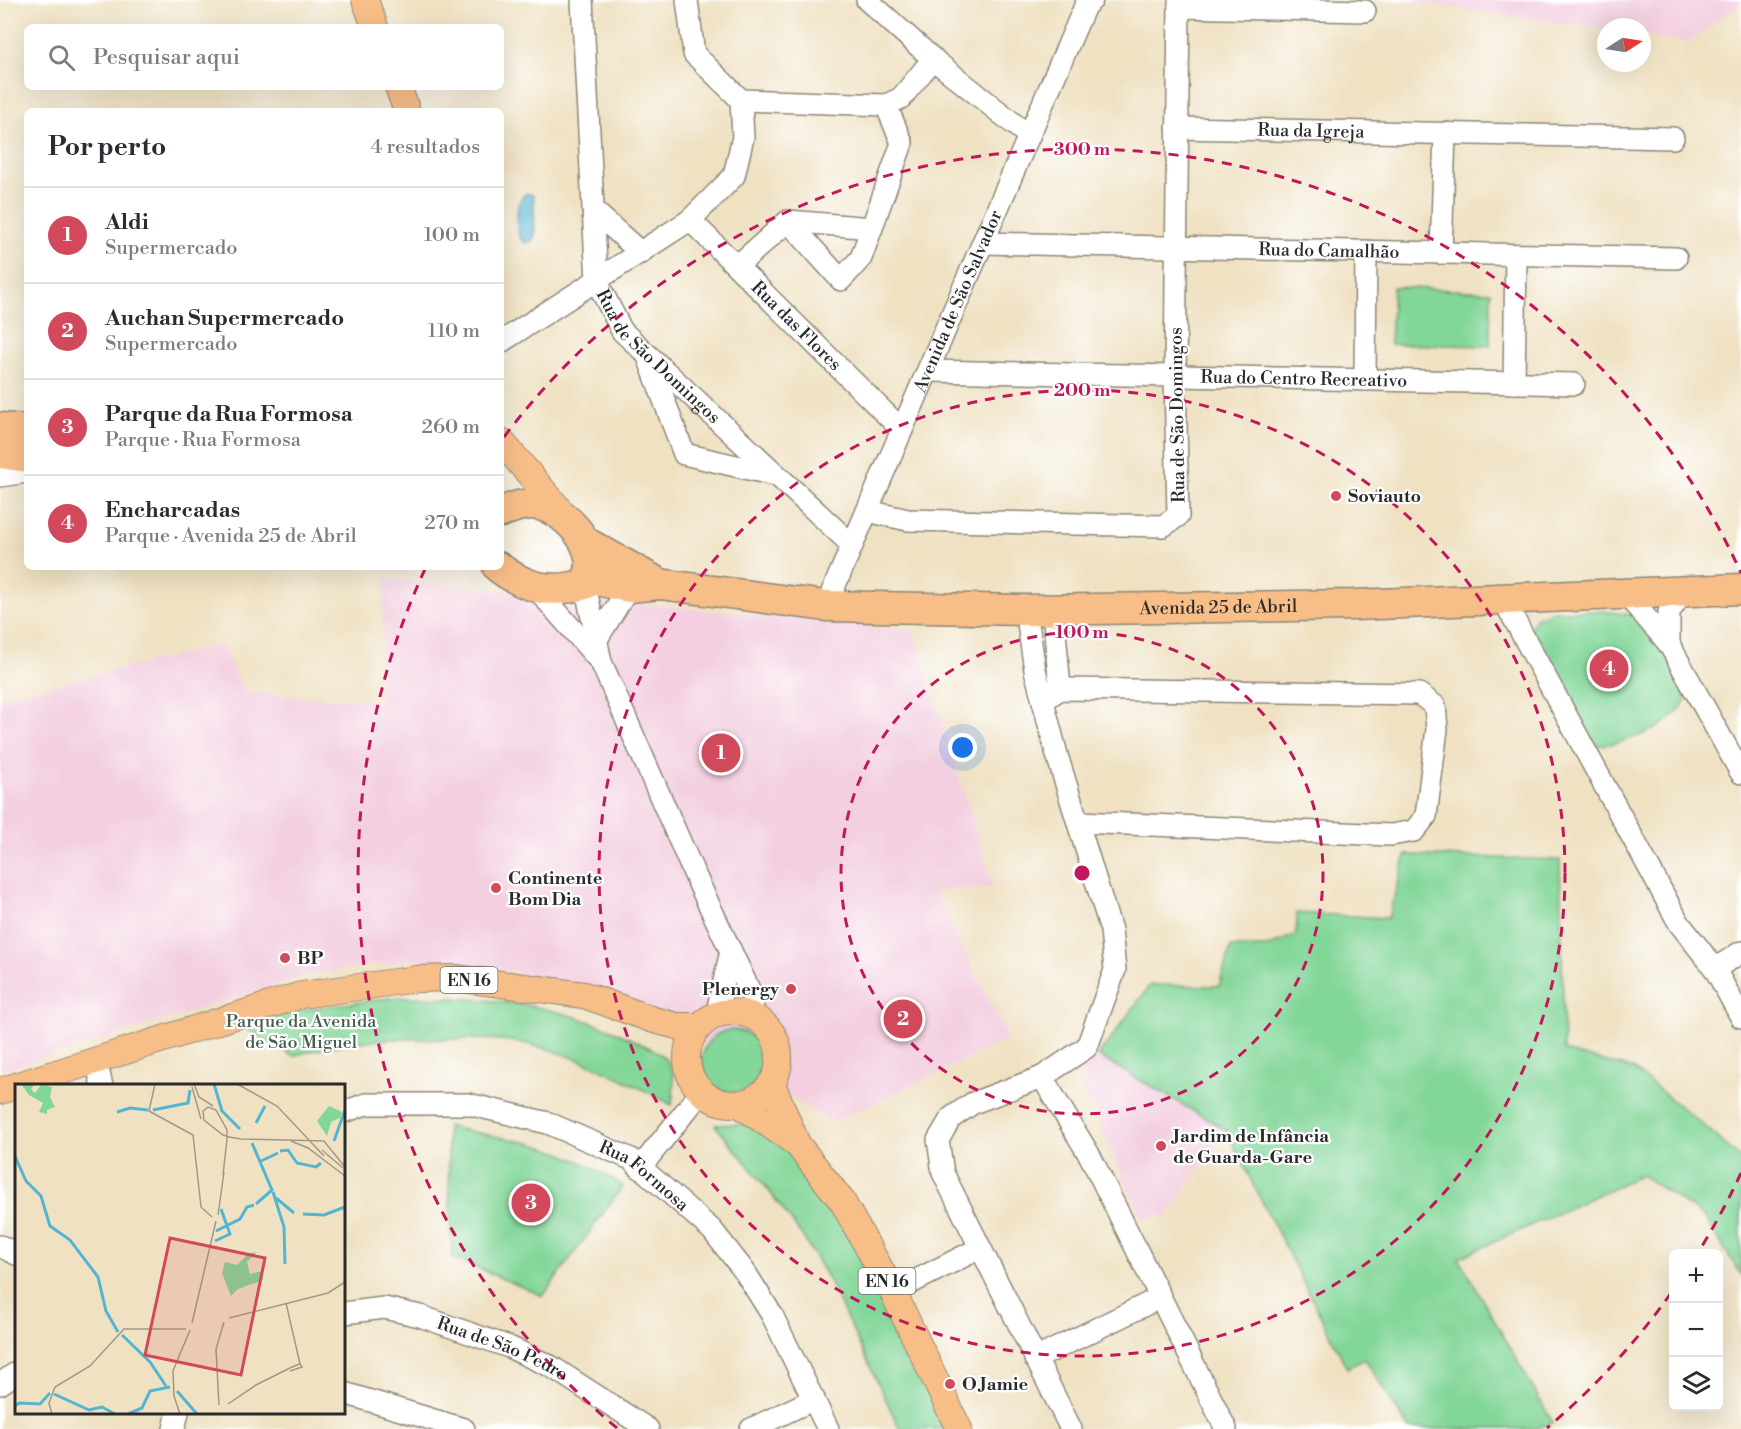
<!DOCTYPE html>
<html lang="pt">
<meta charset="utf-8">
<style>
:root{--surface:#fff;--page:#f2f2f3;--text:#2b2b33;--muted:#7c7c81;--line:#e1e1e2;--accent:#d1495b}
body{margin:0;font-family:"Libre Bodoni",serif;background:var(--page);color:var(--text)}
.controls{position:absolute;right:18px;bottom:18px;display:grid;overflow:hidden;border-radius:9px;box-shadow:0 6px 24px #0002}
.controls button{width:54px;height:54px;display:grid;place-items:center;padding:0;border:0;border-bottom:2px solid var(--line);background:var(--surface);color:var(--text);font:30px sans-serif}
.compass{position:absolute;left:1597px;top:18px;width:54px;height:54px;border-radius:50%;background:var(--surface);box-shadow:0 6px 24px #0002;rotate:78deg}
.you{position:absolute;left:963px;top:748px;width:21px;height:21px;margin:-15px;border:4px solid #fff;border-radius:50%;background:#1a73e8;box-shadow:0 0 0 9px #1a73e833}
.badge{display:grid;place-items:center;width:39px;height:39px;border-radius:50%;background:var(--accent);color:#fff;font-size:20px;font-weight:700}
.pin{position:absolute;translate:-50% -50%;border:3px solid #fff;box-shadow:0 2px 6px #0006}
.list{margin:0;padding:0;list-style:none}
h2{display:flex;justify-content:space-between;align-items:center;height:78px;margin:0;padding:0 24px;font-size:26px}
h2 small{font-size:20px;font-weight:400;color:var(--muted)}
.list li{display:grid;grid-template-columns:39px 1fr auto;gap:18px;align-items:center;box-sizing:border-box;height:96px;padding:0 24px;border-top:2px solid var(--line)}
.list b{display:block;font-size:22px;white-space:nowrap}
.list p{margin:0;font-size:20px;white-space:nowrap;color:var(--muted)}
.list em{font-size:20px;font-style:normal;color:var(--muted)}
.icon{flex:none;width:33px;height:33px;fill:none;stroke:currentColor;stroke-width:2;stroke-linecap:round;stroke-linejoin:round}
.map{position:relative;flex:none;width:1741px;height:1429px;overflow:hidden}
.search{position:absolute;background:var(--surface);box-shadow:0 6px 24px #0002;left:24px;top:24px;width:480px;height:66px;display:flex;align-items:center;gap:15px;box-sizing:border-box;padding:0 21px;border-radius:9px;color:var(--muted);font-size:22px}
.panel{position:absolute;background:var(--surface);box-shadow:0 6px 24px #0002;left:24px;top:108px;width:480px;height:462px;border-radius:9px}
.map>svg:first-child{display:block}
</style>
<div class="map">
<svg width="1741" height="1429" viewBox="0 0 1741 1429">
<rect width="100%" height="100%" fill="#fff"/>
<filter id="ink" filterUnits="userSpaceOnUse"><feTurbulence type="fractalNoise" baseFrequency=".0167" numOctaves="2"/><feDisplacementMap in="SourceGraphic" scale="12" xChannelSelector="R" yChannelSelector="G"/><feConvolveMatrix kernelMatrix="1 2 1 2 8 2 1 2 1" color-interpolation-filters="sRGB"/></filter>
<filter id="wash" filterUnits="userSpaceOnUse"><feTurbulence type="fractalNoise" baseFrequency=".008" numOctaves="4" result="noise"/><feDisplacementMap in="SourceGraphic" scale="24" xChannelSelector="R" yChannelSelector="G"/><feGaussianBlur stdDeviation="1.35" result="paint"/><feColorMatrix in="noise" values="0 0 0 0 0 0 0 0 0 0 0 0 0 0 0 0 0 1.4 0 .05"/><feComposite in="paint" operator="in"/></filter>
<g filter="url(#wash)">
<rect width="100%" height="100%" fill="#efe1c2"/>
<!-- built -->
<g fill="#f3cfe0">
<polygon points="1400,0 1741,0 1741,3 1689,42 1642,35 1642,27 1606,27 1606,30"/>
<polygon points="385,579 913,630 994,888 934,890 1008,1039 832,1123 647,1009 510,971 415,960 315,973 0,1071 0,698 220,645 246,693 379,701"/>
<polygon points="1098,1056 1225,1129 1165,1219 1159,1215 1150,1219 1142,1217 1138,1211 1090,1102 1080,1090 1082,1071"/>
</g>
<!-- green -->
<g fill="#82d698" stroke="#568062" stroke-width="1.5">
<polygon points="1393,287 1491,292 1490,346 1390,344"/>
<path d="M1552,611H1605L1646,617L1679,681L1686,700C1669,732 1617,746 1583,747L1526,643L1535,618Z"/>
<polygon points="1406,855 1560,860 1564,1051 1633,1069 1707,1128 1741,1159 1741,1275 1704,1216 1641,1175 1459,1258 1553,1423 1533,1429 1409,1429 1365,1359 1347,1368 1225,1129 1098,1056 1150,985 1219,986 1231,947 1268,947 1296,934 1297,913 1388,918"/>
<path d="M398,997C484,997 553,1001 631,1039C646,1046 665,1052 671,1068C676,1079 673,1093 672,1105C622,1078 567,1049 510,1041C484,1037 458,1040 432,1039C384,1037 338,1043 292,1056L241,1025L300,1010Z"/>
<circle cx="733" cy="1061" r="31"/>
<polygon points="744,1124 753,1126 784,1143 839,1207 913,1358 945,1429 900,1429 827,1277 803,1237 769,1191 715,1125"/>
<path d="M447,1126C473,1133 499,1136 525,1142C557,1149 597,1168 623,1186L543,1296L452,1257Z"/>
</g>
<!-- water -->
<path fill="#53b5d1" stroke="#3f707e" stroke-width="1.5" d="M526,193L533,195L534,200L535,235L532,241L525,243C513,235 514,201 526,193Z"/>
</g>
<g filter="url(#ink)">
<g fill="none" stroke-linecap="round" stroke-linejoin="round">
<defs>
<g id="minor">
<path id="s1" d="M582,0L597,282L622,331L852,545"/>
<polyline points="687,0 694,54 741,100 886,105 901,98 933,59"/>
<polyline points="867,0 933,59 1029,136"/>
<polyline points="1179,7 1365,11"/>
<path id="s2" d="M1177,128L1673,138"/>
<polyline points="593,210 641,253"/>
<path id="s3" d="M690,220L902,430"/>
<polyline points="788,221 872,228"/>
<path id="s4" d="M983,243L1676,258"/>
<polyline points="1441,253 1445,133"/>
<polyline points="737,266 788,221 841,280 861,258 902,143 886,105"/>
<polyline points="501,342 690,220 734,176 743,137 741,100"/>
<polyline points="648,357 684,454 775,475"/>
<path id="s5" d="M928,371L1574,384"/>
<polyline points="1365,380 1366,251"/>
<polyline points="1514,383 1516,255"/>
<polyline points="0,476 27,472"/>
<polyline points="867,511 908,520 1163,526 1178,516 1175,376 1179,0"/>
<polyline points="585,584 601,662 693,871 753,998 752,1016"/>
<polyline points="535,587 600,661"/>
<polyline points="1624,592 1669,644 1741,773"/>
<polyline points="1502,597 1679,923 1715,969 1741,1017"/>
<path id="s6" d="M826,606L1085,6L1092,0"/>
<polyline points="1053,609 1060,689"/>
<polyline points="1026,610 1035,670 1057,755 1111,930 1115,970 1087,1047 1042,1077 973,1103 951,1118 938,1140 943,1173 1071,1429"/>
<polyline points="597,639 629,587"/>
<polyline points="1669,644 1669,612 1685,589"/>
<polyline points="1043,701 1060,689 1419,694 1435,706 1437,729 1426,816 1414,831 1391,835 1078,822"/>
<polyline points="1715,969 1741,952"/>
<polyline points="716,1016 731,951"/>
<polyline points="96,1060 102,1086"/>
<polyline points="1042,1077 1090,1156 1226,1429"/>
<path id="s7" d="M344,1112L366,1104H468L548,1123L631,1159L712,1230L745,1272L772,1315L828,1429"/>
<polyline points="640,1168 701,1092"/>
<polyline points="0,1246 16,1254"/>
<polyline points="893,1292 980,1248"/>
<path id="s8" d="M344,1313L384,1308L420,1316L509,1347L552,1367L648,1429"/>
<polyline points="1035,1359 1159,1298"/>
<polyline points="0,1384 16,1373"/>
<polyline points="344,1393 464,1429"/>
<polyline points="174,1429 178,1412"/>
<polyline points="751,1429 814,1399"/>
</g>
<g id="major">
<polyline points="365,0 375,27"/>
<polyline points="398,87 407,111"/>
<polyline points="501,441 565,516"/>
<circle cx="733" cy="1058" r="46"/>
<polyline points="772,1084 797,1144 842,1201 893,1292 959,1429"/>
<polyline points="0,1091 301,995 417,979 456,978 584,995 654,1020 677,1026 700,1026"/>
<polyline points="739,1104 797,1144"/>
</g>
<g id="highway">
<polyline points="0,428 27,430"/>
<polyline points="0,453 27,457"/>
<polyline points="585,542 660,584"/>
<path d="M498,567C527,589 550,594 585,584C604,554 571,515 543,506C529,501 514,507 501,512"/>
<path id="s9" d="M588,578L629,587L660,584L826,606L1026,610L1355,605L1741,589"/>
</g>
</defs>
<!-- minor casing -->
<use href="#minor" stroke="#8d8676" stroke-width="24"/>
<!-- major casing -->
<use href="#major" stroke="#8d8676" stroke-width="28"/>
<!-- highway casing -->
<use href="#highway" stroke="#8d8676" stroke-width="33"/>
<!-- minor -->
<use href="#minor" stroke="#fff" stroke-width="21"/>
<!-- major -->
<use href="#major" stroke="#f7be88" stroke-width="26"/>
<!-- highway -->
<use href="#highway" stroke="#f7be88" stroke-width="30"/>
</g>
</g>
<!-- distance rings -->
<g fill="none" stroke="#c2185b" stroke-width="3" stroke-dasharray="10 8">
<circle cx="1082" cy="873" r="241"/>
<circle cx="1082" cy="873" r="483"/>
<path d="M1741 1173A724 724 0 0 1 1699 1251M1671 1293A724 724 0 0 1 1547 1428M617 1428A724 724 0 0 1 426 567M504 437A724 724 0 0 1 1741 573"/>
</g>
<!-- markers -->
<g fill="#d1495b" stroke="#fff" stroke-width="2">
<circle cx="1336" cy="496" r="6"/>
<circle cx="496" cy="888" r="6"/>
<circle cx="285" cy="958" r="6"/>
<circle cx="791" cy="989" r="6"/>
<circle cx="1161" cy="1146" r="6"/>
<circle cx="950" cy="1384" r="6"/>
</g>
<g text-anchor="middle" stroke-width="4.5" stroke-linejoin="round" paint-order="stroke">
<!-- shield labels -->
<g fill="#fff" stroke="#6b6b6b" stroke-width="1.5">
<rect x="440.5" y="967" width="57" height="26" rx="4.5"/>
<rect x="858.5" y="1268" width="57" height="26" rx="4.5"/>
</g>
<g font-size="16" font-weight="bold" fill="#2b2b2b">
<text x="469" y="986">EN 16</text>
<text x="887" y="1287">EN 16</text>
</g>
<!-- street labels -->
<g font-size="18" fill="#2b2b2b" stroke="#fff">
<text dy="6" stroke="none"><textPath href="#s2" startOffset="134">Rua da Igreja</textPath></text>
<text dy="6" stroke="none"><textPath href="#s4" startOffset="346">Rua do Camalhão</textPath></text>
<text dy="6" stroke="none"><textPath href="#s6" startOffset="332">Avenida de São Salvador</textPath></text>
<text dy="6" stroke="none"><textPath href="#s3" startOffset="150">Rua das Flores</textPath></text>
<text dy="6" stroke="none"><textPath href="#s1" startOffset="380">Rua de São Domingos</textPath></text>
<text dy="6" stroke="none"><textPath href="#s5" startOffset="376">Rua do Centro Recreativo</textPath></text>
<text transform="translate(1177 415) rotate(-91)" y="6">Rua de São Domingos</text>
<text dy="6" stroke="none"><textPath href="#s9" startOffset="633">Avenida 25 de Abril</textPath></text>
<text dy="6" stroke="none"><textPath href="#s7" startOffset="318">Rua Formosa</textPath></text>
<text dy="6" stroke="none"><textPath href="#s8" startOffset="166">Rua de São Pedro</textPath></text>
</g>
<!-- poi labels -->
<g font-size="18" font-weight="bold" fill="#2b2b2b" stroke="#fff" text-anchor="start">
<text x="1348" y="502">Soviauto</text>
<text x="508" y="884">Continente<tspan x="508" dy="21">Bom Dia</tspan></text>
<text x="297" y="964">BP</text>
<text x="779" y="995" text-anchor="end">Plenergy</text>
<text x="1173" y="1142">Jardim de Infância<tspan x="1173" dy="21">de Guarda-Gare</tspan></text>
<text x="962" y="1390">O Jamie</text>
</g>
<!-- park labels -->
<g font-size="18" fill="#455e4c" stroke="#fff">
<text x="301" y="1027">Parque da Avenida<tspan x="301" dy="21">de São Miguel</tspan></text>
</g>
</g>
<!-- overview -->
<g transform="translate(15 1084)">
<rect width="330" height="330" fill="#efe1c2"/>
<path d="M6,0H20L16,5L20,9L26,1L37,3L35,13L40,23L32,26V30L24,28L28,19L14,11ZM314,22L327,28L325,34L316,38L312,52L302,37ZM242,168L232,178L235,190L247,187L248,196L223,205L216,212L207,189L210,178L222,181L234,169Z" fill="#82d698"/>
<path fill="none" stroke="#53b5d1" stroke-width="3" d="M199,0L207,27L225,45M138,26L173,19L175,6M102,28L115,24L133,26M241,39L250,22M319,57L330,26M237,59L257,106L241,120M265,67L273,66L282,79L301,83L306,79M0,72L11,97L26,112L35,142L55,156L83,193L91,227L103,248M246,77L263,69M258,108L269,143L270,180M261,114L279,129M288,130L309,131L330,123M201,147L225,135L232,123L239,121M200,157L215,150L206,125M107,251L135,278L151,302M162,307L182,330M39,310L74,326L87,323L100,330M0,322L4,319L25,320L35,309M113,330L127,324L135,307L155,303"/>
<path fill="none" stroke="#a19886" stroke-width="1.5" d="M140,0L134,27L178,51L186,123L197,133M179,0L184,13L198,22M222,0L262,22L309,72M177,3L186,35M276,57L293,64L330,92M307,66L328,84M208,91L212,55V46L201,26L193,23L188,27L189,36L208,51L214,53L226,55L309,57L330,83M203,131L209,88M271,219L285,280M214,234L313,209L330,198M177,239L201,137M213,320L241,301L277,283L285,280L287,283L275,287M204,321L201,265L209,238M37,330L34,319L40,303L75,282L109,245H171M165,330L159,312L158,287L175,246"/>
<path fill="#d1495b" fill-opacity="0.15" stroke="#d1495b" stroke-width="3" d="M155,154L250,174L226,291L130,271Z"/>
<rect width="330" height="330" fill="none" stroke="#2b2b2b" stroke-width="3"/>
</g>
<circle cx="1082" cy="873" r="9" fill="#c2185b" stroke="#fff" stroke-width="3"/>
<g font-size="18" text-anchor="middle" font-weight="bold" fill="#c2185b" stroke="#fff" stroke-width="4.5" stroke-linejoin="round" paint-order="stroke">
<text x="1082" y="155">300 m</text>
<text x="1082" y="396">200 m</text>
<text x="1082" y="638">100 m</text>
</g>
</svg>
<div class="controls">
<button>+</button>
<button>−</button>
<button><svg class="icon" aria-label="layers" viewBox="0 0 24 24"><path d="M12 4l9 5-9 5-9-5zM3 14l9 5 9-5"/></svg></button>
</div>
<svg class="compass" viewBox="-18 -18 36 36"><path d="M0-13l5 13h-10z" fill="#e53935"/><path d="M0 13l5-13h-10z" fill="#7c7c81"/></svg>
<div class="you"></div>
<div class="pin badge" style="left:721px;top:753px">1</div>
<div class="pin badge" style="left:903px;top:1019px">2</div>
<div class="pin badge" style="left:531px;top:1203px">3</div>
<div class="pin badge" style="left:1609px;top:669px">4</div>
<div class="search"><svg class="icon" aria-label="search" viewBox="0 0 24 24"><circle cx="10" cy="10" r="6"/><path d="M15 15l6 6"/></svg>Pesquisar aqui</div>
<section class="panel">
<h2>Por perto<small>4 resultados</small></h2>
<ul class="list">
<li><span class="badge">1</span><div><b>Aldi</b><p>Supermercado</p></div><em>100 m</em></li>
<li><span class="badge">2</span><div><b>Auchan Supermercado</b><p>Supermercado</p></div><em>110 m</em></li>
<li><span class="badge">3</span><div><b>Parque da Rua Formosa</b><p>Parque · Rua Formosa</p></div><em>260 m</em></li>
<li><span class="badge">4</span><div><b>Encharcadas</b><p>Parque · Avenida 25 de Abril</p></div><em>270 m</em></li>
</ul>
</section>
</div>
